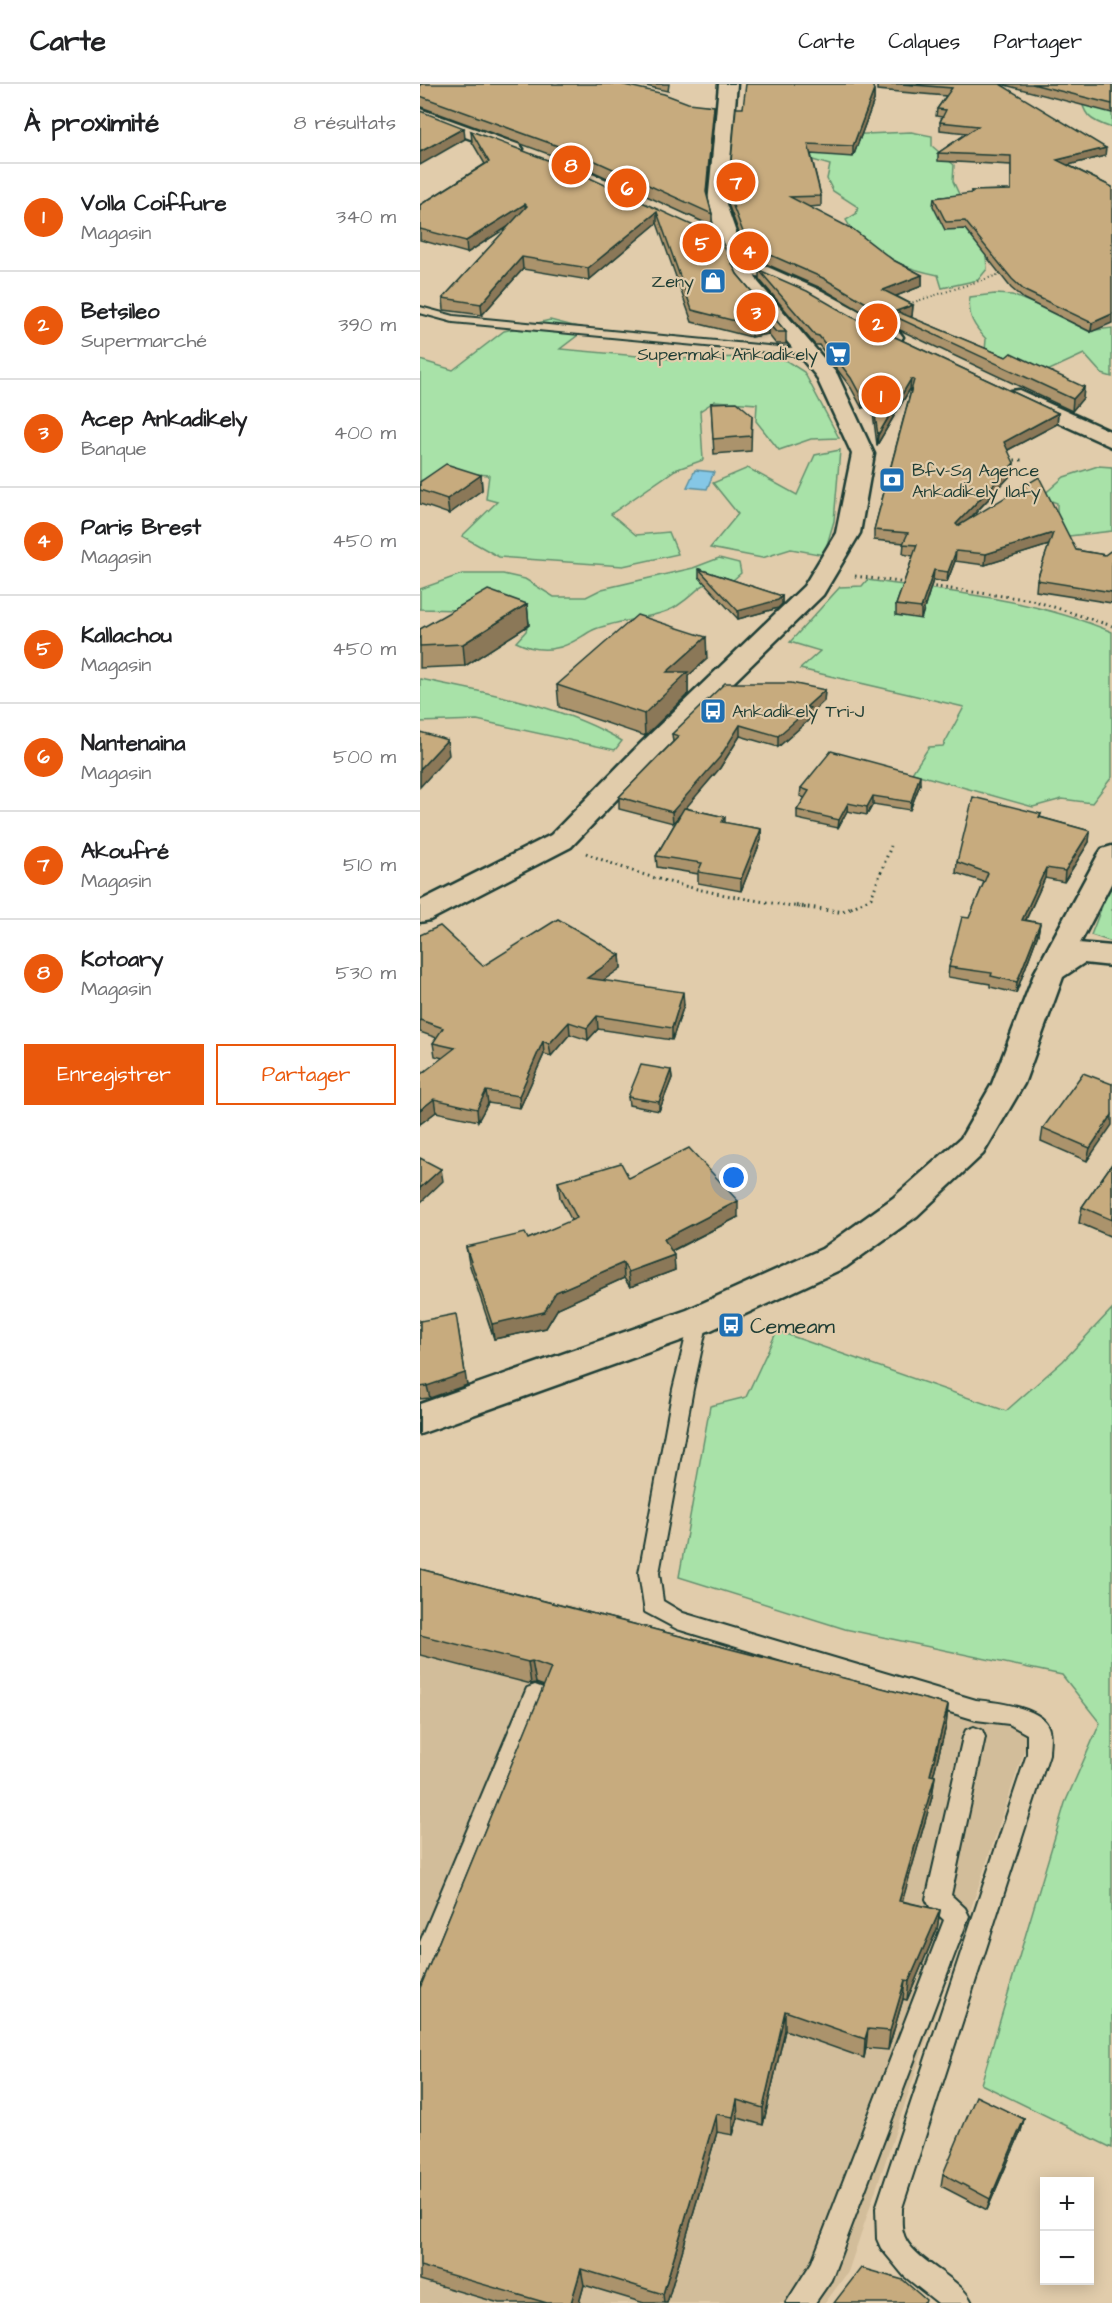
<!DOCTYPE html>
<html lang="fr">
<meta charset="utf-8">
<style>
:root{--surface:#fff;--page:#f6f6f6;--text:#202124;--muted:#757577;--line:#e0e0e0;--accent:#ea580c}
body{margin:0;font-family:"Architects Daughter",sans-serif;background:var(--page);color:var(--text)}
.controls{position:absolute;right:18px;bottom:18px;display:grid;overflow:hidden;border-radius:0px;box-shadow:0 3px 15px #0003}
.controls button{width:54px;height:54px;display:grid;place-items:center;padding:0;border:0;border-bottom:2px solid var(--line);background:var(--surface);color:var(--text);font:30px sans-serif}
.you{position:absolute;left:314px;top:1094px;width:21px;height:21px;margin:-15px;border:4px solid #fff;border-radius:50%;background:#1a73e8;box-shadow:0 0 0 9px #1a73e833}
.badge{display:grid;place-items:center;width:39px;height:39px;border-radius:50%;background:var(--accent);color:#fff;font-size:20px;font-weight:700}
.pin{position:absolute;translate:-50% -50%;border:3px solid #fff;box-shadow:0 2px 6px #0006}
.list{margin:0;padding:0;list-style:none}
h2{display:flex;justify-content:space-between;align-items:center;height:78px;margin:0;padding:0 24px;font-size:26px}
h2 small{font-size:20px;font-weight:400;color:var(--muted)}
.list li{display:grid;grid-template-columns:39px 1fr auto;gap:18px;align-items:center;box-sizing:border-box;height:108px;padding:0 24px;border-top:2px solid var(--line)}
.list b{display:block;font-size:22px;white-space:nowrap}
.list p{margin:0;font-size:20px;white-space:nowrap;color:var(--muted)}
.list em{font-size:20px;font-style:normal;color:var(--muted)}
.actions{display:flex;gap:12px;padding:18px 24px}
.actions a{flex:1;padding:14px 0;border:2px solid var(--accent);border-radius:0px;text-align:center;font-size:21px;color:var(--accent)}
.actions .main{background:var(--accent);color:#fff}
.map{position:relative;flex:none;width:692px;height:2219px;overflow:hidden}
header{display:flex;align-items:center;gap:36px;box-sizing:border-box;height:84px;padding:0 30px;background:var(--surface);border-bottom:2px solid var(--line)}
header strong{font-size:28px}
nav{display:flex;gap:33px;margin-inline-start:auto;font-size:21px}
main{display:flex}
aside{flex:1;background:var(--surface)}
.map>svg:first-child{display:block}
</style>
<header>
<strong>Carte</strong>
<nav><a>Carte</a><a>Calques</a><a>Partager</a></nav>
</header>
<main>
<aside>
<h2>À proximité<small>8 résultats</small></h2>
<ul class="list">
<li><span class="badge">1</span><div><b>Volla Coiffure</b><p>Magasin</p></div><em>340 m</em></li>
<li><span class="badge">2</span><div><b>Betsileo</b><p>Supermarché</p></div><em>390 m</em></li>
<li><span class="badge">3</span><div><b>Acep Ankadikely</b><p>Banque</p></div><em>400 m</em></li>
<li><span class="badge">4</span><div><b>Paris Brest</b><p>Magasin</p></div><em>450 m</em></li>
<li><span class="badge">5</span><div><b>Kallachou</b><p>Magasin</p></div><em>450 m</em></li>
<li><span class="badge">6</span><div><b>Nantenaina</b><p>Magasin</p></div><em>500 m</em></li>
<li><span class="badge">7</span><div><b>Akoufré</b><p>Magasin</p></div><em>510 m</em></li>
<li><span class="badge">8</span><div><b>Kotoary</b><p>Magasin</p></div><em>530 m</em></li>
</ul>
<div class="actions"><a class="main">Enregistrer</a><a>Partager</a></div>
</aside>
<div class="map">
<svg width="692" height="2219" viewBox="0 0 692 2219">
<rect width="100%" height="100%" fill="#e1ccab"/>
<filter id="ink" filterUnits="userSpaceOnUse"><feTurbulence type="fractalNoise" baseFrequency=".0167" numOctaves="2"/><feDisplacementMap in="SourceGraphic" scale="12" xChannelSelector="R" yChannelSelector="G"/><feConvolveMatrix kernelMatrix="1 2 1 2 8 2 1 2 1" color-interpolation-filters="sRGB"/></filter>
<g filter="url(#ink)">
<!-- built -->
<polygon fill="#d2bd9a" points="0,1491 159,1523 157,1532 611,1647 428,2188 405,2219 0,2219"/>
<!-- green -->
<g fill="#a8e2a8" stroke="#64906e" stroke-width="1.5">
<path d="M692,0V44C668,36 664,32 659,7Z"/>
<path d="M491,48L512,52V62L534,81L533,97L544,121L564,144L567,185L558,196L522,204L518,191C483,184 443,169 426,136L436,130L438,123L413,107L407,95L410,81L386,74L400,52Z"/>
<path d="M575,210L592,211L622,223L668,247L692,244V293L682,290L664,270L621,290L565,268L566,255C554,242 547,232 550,213Z"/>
<polygon points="130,236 166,245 140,265 251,275 359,272 384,288 419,354 391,355 359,366 336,337 337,320 295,317 280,327 283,376 255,386 191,430 216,451 249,448 258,470 203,482 79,473 42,452 77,418 66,415 69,391 26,388 0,397 0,276 33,286 84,247"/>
<polygon points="420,366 414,437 404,471 371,465 342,474 290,464 318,430 293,399 328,384 377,411 395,371"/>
<polygon points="678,382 692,383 692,447 649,452 630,434 637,427 637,419 621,413 644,393"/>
<path d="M299,474L319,479L321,489L312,497C274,497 284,505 257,522C239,534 196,536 173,546C161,552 150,562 136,564C122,567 108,564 96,558L106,547L109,538L41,526L0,525V505L42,490H83L105,495L134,513H166L182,505L273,484Z"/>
<path d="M447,496C531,508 614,515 692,548V693L672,719L642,715L613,723L492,689L509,663L523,662L544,623L380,585L400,567L370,558L420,503L442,502Z"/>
<path d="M0,595C68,609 142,621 202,657L195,666L57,636L0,638Z"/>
<polygon points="692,796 692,858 671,851"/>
<polygon points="692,1225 692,2064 561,2000 645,1719 680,1639 642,1591 425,1545 259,1493 290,1322 326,1313 357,1247 586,1327 643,1277"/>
</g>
<!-- water -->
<polygon fill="#85c7e6" stroke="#5c909f" stroke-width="1.5" points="275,386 294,388 287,405 267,403"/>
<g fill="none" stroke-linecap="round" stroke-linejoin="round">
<defs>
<g id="service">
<polygon points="0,223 34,232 369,264 385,262 391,265 369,270 33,238 0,229"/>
<path d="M279,1229L286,1231L288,1236L273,1305L239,1489L243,1517L263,1529L556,1616C574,1618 625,1623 629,1646C631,1653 629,1662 629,1670L482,2124C482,2132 481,2141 483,2148C489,2176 542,2193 552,2219H518L484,2192L461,2164L457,2155L456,2124L607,1670V1650L589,1640L556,1636L257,1545L225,1528L219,1489L253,1305L270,1236L272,1231Z"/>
<polygon points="115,1601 123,1604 126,1611 9,1895 0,1899 0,1858 104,1611 107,1604"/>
<polygon points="554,1643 562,1646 565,1653 531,1811 545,1824 549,1832 411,2196 395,2219 366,2219 392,2178 524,1836 510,1823 506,1815 543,1653 546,1646"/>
</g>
<g id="minor">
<polygon points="318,170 402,207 480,249 483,253 480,257 466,257 388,215 311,180 308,176"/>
<polygon points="599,306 692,348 692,363 591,317 588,312 591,307"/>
<polygon points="692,762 692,798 645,888 641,895 630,898 619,895 615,888 678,771 682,765"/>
</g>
<g id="tertiary">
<polygon points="0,25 100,61 103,65 94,70 88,69 0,36"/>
<polygon points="142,78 234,115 312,153 315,157 312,161 298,161 220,123 136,87 133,83"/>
<path d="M658,859L692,862V882L664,879L643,893L604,1000L563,1070L497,1132L426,1183L291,1246L0,1350V1320L267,1226L402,1165L473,1114L541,1054L572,1000L615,888C624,874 643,863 658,859Z"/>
</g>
<polygon id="secondary" points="299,0 317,0 306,120 320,160 338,198 417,290 454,370 440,449 403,511 239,671 151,763 10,836 0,838 0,817 131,751 221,659 384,502 416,449 432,370 396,292 319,200 300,160 288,120"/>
</defs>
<!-- service casing -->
<use href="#service" stroke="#1f3d34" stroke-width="4"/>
<!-- minor casing -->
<use href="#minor" stroke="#1f3d34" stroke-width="5"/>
<!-- tertiary casing -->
<use href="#tertiary" stroke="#1f3d34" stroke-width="5"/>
<!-- secondary casing -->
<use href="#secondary" stroke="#1f3d34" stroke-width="5"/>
<!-- path-far2 -->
<polyline stroke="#1f3d34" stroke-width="2" stroke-dasharray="1 3" stroke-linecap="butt" points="485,221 584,189"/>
<!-- path-far1 -->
<g stroke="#1f3d34" stroke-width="3" stroke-dasharray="1.5 4" stroke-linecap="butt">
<polyline points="589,376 603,376"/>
<polyline points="435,492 487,499"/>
<polyline points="509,502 612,516 692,542"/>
<path d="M166,769C236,800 312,814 387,824"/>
<polyline points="431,824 451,814 471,762"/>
</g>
<!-- path -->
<polyline stroke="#1f3d34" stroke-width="4" stroke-dasharray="1.5 4.5" stroke-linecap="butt" points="376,822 422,828 434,822"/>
<!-- service -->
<use href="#service" fill="#e1ccab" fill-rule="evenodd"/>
<!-- minor -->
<use href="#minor" fill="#e1ccab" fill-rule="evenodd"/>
<!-- tertiary -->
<use href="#tertiary" fill="#e1ccab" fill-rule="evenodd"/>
<!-- secondary -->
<use href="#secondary" fill="#e1ccab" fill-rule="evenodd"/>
</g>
<!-- wall -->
<g fill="#ab936c" stroke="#1f3d34" stroke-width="1.5">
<polygon points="0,0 294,22 294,33 287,111 292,130 292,142 161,82 1,23 0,23"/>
<polygon points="217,0 249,0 248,7"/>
<polygon points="457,0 580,0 685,72 648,81 692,103 671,248 604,215 591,204 545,145 525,146 513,122 514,114 551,110 551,107 591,106 591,81 518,77 518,69 547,49 520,46 520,38 522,33 516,32 517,25 526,12 457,6"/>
<polygon points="581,0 692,0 692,29"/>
<polygon points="454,6 454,16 433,73 391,70 401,112 401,122 389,123 473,176 502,191 502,202 476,212 493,221 492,232 490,233 586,273 664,303 663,314 652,327 448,231 403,205 328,172 308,120 308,109 323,24"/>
<polygon points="51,47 300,154 317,190 366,248 366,260 356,260 348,250 331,253 272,238 237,139 169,196 103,185 62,231 24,226 23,214 89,142 47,169 0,156 0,121 65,80 52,58"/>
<polygon points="339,186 432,233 638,329 637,340 588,366 593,389 549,436 656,466 685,471 692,466 692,519 616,507 617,496 629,461 565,481 535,477 527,498 513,496 501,535 476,531 476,521 493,472 483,470 484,459 454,456 454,446 491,306 490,305 457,361 452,321 442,324 431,304 399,261 395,261 339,195"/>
<polygon points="291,319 332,331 331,367 294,370"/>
<polygon points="61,391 62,406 29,430 0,420 0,398"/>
<polygon points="279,485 362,512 362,520 358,524 318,535 279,493"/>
<polygon points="107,520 109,541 45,582 0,584 0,545"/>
<polygon points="287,575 268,592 268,610 225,652 139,623 137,601"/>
<polygon points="405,606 404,617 390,630 390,635 358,663 320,652 300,684 265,724 305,733 305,739 341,745 341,756 321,807 278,799 278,790 237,783 236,772 261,729 253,739 199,725 199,713 253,658 252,650"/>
<polygon points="500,700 490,726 453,720 447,731 427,727 418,744 377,735 377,726 385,714 380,712 381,704"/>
<polygon points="621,730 620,733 670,747 669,758 644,798 625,794 606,836 620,839 618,850 596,909 570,903 570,900 528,893 529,883 564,798 536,789 537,778"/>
<polygon points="0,851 63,882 200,871 201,884 182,897 264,921 252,956 178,945 168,956 150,950 131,972 124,970 100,1024 68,1019 58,1037 16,1028 0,1040 23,974 15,972 13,959 17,954 0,948"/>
<polygon points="251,986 252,994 239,1027 209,1021 208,1013"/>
<polygon points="692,1000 667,1077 621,1057 623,1044"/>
<polygon points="692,1080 692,1153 659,1139 662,1123"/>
<polygon points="209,1094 318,1133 252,1167 255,1186 210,1203 204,1194 138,1224 126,1244 74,1255 49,1179 46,1163 108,1155 152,1137 140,1114 138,1098"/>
<polygon points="0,1237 47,1301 10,1314 0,1315"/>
<polygon points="0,1485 528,1621 526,1642 513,1692 515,1692 512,1713 482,1817 520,1826 517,1845 487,1916 483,1915 468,1966 446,1964 444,1974 365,1946 343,2041 318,2034 313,2051 297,2048 247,2219 224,2219 164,2201 159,2219 79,2219 0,2196 0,1904 124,1602 116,1599 111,1600 0,1571"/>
<polygon points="604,2035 601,2047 567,2126 521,2102 523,2090"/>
</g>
<!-- shaded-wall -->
<g fill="#8b7858" stroke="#1f3d34" stroke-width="1.5">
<polygon points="454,6 454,16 433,73 433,62"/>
<polygon points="294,22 294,33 286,120 286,108"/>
<polygon points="44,44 45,55 0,81 0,68"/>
<polygon points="686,64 685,72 636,84 637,76"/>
<polygon points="105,120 106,131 47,169 46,157"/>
<polygon points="237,128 237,139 169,196 168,184"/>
<polygon points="102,173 103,185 62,231 61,220"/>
<polygon points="502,191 502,202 463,217 463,206"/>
<polygon points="493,221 492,232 483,236 476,227"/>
<polygon points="692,230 692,239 671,248 672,239"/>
<polygon points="348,239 348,250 331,253 331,241"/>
<polygon points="491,295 490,305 457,361 458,351"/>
<polygon points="664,303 663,314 652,327 653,315"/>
<polygon points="452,311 452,321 442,324 442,314"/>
<polygon points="638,329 637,340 584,368 584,358"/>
<polygon points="594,379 593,389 535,450 536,440"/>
<polygon points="61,391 62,406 29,430 27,415"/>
<polygon points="633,449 632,460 565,481 566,470"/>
<polygon points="536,467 535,477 527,498 528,488"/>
<polygon points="514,486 513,496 501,535 501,524"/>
<polygon points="362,512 362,520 358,524 318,535 318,527"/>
<polygon points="107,520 109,541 45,582 43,560"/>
<polygon points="286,553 287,575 268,592 268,610 225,652 224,630 247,588"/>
<polygon points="405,606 404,617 390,630 390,635 358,663 358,652 386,623"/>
<polygon points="320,641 320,652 300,684 253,739 252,728"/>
<polygon points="27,656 29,671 0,703 0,685"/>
<polygon points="500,691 500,700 490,726 491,718"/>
<polygon points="453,712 453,720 447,731 447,723"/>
<polygon points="428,719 427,727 418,744 419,736"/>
<polygon points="341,745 341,756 321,807 321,795"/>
<polygon points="670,747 669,758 644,798 645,787"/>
<polygon points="626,784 625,794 601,846 602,836"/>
<polygon points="620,839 618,850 596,909 597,898"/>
<polygon points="200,871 201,884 168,907 167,894"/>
<polygon points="263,908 264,921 252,956 252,944"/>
<polygon points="177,932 178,945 168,956 167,944"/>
<polygon points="149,938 150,950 131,972 129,960"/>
<polygon points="123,957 124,970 100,1024 99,1012"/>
<polygon points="251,986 252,994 239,1027 239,1018"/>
<polygon points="66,1007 68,1019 58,1037 57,1025"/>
<polygon points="14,1015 16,1028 0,1040 0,1026"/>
<polygon points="692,1031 692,1041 667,1077 670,1064"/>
<polygon points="21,1085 23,1097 0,1119 0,1104"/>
<polygon points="318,1117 318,1133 245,1170 244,1155"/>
<polygon points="254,1171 255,1186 210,1203 208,1188"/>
<polygon points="203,1179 204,1194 138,1224 126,1244 74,1255 72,1240 136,1208"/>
<polygon points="38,1243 47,1301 10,1314 7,1302"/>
<polygon points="112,1577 116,1599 111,1600 108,1578"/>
<polygon points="528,1621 526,1642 508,1712 510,1691"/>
<polygon points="515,1692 512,1713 477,1836 479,1817"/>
<polygon points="520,1826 517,1845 487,1916 489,1897"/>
<polygon points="485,1896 483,1915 468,1966 470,1947"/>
<polygon points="365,1927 365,1946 343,2041 343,2024"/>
<polygon points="448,1945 446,1964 444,1974 445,1955"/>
<polygon points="317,2016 318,2034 313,2051 313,2033"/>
<polygon points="296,2030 297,2048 247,2219 244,2219 243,2210"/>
<polygon points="604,2035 601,2047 567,2126 570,2115"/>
<polygon points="161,2185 164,2201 159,2219 151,2219"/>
</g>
<!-- building -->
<g fill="#c7ab7e" stroke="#1f3d34" stroke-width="1.5">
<polygon points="0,0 200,0 244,10 268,19 294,22 286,108 292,130 160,70 0,12"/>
<polygon points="326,0 452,0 454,6 433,62 388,60 401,112 370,113 434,146 473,176 502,191 463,206 493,221 476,227 586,273 591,269 664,303 653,315 448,220 403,194 328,161 308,109 316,24 323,24"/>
<polygon points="481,0 580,0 686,64 637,76 692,103 692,230 672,239 605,207 592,195 545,137 526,138 514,114 552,109 551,107 591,106 591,72 518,69 558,42 520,38 526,26 517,25 532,4"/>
<polygon points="612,0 692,0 692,20"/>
<polygon points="0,27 44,44 0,68"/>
<polygon points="51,47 146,83 300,154 317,190 366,248 356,248 348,239 331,241 272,226 237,128 168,184 102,173 61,220 23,214 107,122 105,120 46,157 0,145 0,121 69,78"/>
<polygon points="339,186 387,207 432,233 638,329 584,358 594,379 536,440 538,442 619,393 656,466 685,471 692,466 692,508 617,496 633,449 566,470 536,467 528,488 514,486 501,524 476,521 497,461 483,460 488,449 454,446 494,296 491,295 458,351 452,311 442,314 431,294 399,252 395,251"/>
<polygon points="317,318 332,331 331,352 293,355 291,319"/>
<polygon points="26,380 61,391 27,415 0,406 0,398"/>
<polygon points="279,485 362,512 358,516 318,527"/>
<polygon points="68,506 107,520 43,560 0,562 0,545"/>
<polygon points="217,531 286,553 247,588 268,588 224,630 137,601"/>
<polygon points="305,599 371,599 405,606 386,623 390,624 358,652 320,641 300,673 252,728 199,713 259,652 252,650"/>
<polygon points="0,648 27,656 0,685"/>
<polygon points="411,667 500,691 491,718 453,712 447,723 428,719 419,736 377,726 389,707 381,704"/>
<polygon points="553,713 621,730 619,733 670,747 645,787 626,784 602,836 620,839 597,898 571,892 572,889 529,883 542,833 549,834 568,789 537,778"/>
<polygon points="264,724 305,733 302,738 341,745 321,795 278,788 282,779 236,772"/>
<polygon points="138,835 200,871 167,894 263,908 252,944 177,932 167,944 149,938 129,960 123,957 99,1012 66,1007 57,1025 14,1015 0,1026 0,991 35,964 13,959 23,944 0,936 0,851 20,842 63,882"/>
<polygon points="221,981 251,986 239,1018 208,1013"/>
<polygon points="663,989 692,1000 692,1031 670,1064 623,1044"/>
<polygon points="269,1064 318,1117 244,1155 254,1171 208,1188 203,1179 136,1208 124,1228 72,1240 46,1163 105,1149 108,1155 157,1134 138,1098 201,1079 209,1094"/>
<polygon points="0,1074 21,1085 0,1104"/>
<polygon points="692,1080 692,1136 662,1123"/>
<polygon points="36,1230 45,1289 7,1302 0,1303 0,1237"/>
<polygon points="0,1485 528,1621 510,1691 515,1692 479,1817 520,1826 489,1897 485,1896 470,1947 448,1945 445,1955 365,1927 343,2024 317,2016 313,2033 296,2030 243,2210 161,2185 151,2219 127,2219 0,2182 0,1904 131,1584 112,1577 108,1578 0,1551"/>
<polygon points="556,2012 604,2035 570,2115 523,2090"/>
<polygon points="441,2184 483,2196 506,2216 505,2219 414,2219"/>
</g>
</g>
<!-- icons -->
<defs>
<symbol id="shop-square" viewBox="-11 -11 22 22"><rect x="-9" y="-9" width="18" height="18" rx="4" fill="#1f6fb2" stroke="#e1ccab"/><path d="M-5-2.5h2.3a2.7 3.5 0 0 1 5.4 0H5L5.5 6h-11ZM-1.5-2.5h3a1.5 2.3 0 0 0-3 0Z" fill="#fff"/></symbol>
<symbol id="supermarket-square" viewBox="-11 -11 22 22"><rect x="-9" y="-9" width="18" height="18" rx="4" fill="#1f6fb2" stroke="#e1ccab"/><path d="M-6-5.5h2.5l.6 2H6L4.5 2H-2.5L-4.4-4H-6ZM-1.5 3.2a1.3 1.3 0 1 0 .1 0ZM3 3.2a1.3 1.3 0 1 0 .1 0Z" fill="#fff"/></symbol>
<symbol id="bank-square" viewBox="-11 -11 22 22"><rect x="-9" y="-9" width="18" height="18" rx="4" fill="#1f6fb2" stroke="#e1ccab"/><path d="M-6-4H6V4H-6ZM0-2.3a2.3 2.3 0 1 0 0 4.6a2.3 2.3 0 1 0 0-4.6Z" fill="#fff"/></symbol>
<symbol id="bus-square" viewBox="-11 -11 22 22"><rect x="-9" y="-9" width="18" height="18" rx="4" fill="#1f6fb2" stroke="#e1ccab"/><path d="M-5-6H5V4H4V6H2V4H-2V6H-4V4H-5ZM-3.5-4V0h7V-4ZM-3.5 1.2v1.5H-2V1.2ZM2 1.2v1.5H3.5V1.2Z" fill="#fff"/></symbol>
</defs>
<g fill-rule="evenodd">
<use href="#shop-square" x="278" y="182" width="30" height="30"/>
<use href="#supermarket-square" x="403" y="255" width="30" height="30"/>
<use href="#bank-square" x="457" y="381" width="30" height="30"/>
<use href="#bus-square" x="278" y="612" width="30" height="30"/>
<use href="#bus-square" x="296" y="1226" width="30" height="30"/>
</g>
<g text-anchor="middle" stroke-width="4.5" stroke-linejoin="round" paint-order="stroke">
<!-- far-poi labels -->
<g font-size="18" fill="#1f3d34" stroke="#e1ccab" text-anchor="end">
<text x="274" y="203">Zeny</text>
<text x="398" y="276">Supermaki Ankadikely</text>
<text x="492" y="392" text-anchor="start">Bfv-Sg Agence<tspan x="492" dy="21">Ankadikely Ilafy</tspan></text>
<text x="312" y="633" text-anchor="start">Ankadikely Tri-J</text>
</g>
<!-- poi labels -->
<g font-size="22" fill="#1f3d34" stroke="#e1ccab" text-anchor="start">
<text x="330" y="1249">Cemeam</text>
</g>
</g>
</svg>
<div class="controls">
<button>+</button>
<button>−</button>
</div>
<div class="you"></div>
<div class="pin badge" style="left:461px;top:311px">1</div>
<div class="pin badge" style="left:458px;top:239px">2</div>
<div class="pin badge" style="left:336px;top:228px">3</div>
<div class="pin badge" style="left:329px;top:167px">4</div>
<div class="pin badge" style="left:282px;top:159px">5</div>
<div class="pin badge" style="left:207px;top:104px">6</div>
<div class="pin badge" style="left:316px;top:98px">7</div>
<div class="pin badge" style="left:151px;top:81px">8</div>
</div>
</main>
